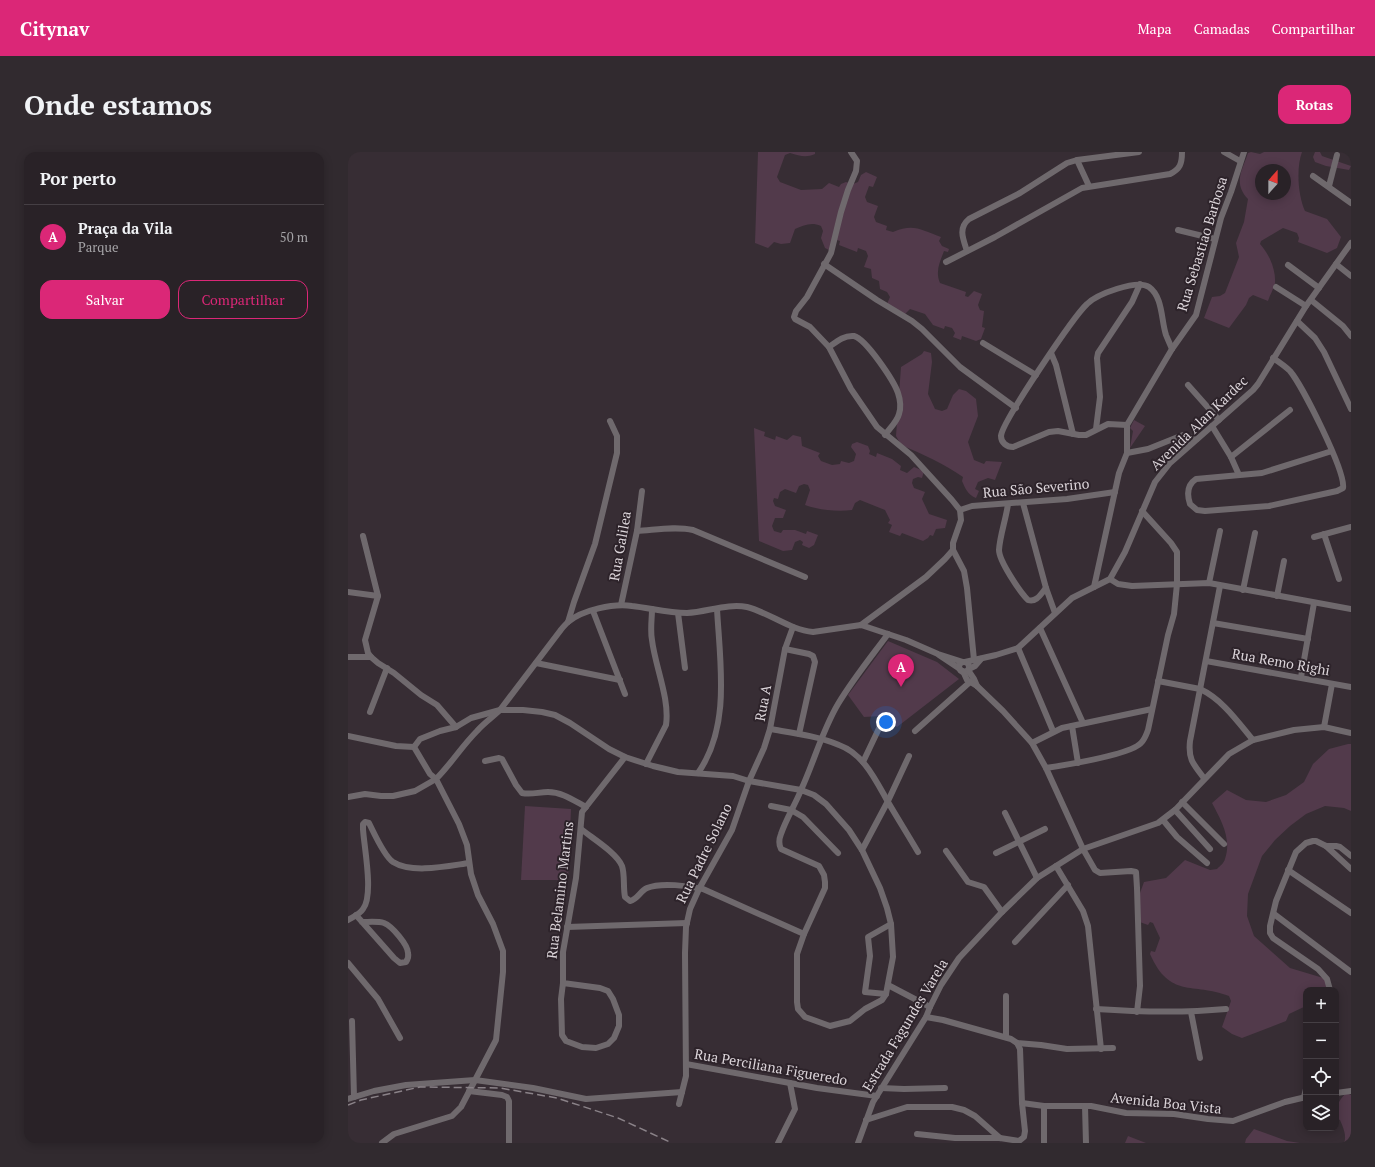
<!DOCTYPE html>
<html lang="pt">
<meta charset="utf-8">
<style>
:root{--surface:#292227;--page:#312a2f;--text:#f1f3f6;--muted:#a5a4a7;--line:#453f44;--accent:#db2777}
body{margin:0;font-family:"PT Serif",serif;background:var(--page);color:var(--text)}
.controls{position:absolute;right:12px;bottom:12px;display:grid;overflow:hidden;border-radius:8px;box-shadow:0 2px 10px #0003}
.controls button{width:36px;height:36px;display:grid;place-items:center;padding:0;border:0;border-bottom:1px solid var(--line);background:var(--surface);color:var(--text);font:20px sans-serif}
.compass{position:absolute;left:907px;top:12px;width:36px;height:36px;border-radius:50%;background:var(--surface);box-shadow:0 2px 10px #0003;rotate:21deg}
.you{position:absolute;left:538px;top:570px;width:14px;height:14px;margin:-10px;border:3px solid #fff;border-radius:50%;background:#1a73e8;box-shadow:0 0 0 6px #1a73e833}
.badge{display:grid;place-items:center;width:26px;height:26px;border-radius:50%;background:var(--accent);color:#fff;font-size:13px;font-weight:700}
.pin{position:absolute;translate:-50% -33px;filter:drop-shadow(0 1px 2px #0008)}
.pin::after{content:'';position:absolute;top:21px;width:14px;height:12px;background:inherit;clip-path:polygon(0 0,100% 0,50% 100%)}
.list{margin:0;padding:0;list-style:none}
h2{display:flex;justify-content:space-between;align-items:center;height:52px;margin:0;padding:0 16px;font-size:17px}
h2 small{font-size:13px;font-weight:400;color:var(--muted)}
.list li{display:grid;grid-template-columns:26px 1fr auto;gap:12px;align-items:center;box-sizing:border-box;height:64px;padding:0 16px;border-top:1px solid var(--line)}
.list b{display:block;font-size:15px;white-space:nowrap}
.list p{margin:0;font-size:13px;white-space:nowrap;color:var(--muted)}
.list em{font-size:13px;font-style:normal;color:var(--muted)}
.actions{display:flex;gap:8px;padding:12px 16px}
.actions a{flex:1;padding:9px 0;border:1px solid var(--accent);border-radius:12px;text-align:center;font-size:14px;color:var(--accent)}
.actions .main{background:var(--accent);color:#fff}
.icon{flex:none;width:22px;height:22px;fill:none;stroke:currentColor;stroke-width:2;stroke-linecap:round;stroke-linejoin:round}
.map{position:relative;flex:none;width:1003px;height:991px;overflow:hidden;border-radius:12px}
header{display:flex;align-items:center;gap:24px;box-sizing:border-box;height:56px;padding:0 20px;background:var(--accent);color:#fff}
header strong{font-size:19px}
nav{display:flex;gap:22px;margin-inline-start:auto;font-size:14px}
.intro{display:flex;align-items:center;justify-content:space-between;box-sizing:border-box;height:96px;padding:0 24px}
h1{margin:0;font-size:28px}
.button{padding:10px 18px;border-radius:12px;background:var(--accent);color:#fff;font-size:14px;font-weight:700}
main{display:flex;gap:24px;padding:0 24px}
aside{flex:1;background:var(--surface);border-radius:12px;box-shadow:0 2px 10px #0003}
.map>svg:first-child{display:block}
</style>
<header>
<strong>Citynav</strong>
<nav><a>Mapa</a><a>Camadas</a><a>Compartilhar</a></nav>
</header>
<div class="intro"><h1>Onde estamos</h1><a class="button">Rotas</a></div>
<main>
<aside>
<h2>Por perto<small></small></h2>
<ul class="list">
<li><span class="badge">A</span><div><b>Praça da Vila</b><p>Parque</p></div><em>50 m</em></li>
</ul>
<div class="actions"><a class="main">Salvar</a><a>Compartilhar</a></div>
</aside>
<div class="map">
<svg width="1003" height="991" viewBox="0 0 1003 991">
<rect width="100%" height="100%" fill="#372d34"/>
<!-- green -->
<g fill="#523a4b" fill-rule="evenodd">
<path d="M410,0H467V2C458,6 452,4 442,1L437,3L429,25L432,30L453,38L474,37L481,31L491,35L493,32L498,30L505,32L510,30L513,23L518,20L529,25L525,35L521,34L517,45L519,50L530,54L526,65L528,70L539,74L538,78L545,80C566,71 573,78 593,85L591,89L594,94L601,97L600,100L596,99C592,110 587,119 592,131L618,140L617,144L620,145L626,139L634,142L630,153L632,158L636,159L634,175L637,176L633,187L628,189L614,184L613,188L605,185L607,181L604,176L597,174L596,177L585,173L577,162L562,157L556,163L539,152L542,145L539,140L532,137L531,129L524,126L523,117L516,115L520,104L518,99L510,96L509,100L491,93L492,89L489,88L481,98L477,96L473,86L475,79L473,74C463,70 457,73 447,77L442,91L433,92L426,90L420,96L407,91Z"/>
<path d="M903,0L912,2L916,0H954C948,16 950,44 957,59L979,67L993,85L989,96L979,101L950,90L951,86L949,81L935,76L913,89L912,92C921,102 928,117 927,131C926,136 922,143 920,149L905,143L901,146L898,153L881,176L856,166L864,145L872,144L877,141L891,105L888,91L896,70L900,47C885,31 894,19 900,1ZM913,18H937V42H913Z"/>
<polygon points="967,0 972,0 974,4 1003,14 1001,18 978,14 967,10 965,5"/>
<path d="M576,199L583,201L584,210L580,242L587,257L594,259L599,257L605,243L611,237L618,239L628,247L630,264L620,290L626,308L636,312L638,309L654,310L647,328L640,326L630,330L627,337L631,339L628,346C620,343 617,336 614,329L615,325C596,312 575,302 553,293L548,284L553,215L574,202Z"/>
<polygon points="786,268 797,274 782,296 785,279 782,276"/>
<path d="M406,276L417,280L416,284L427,288L428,284L439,288L445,283L453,285L454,294L472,301L470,304L473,309L484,313L492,312L493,309L501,311L506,309L508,302L503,295L504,292L509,290L520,294L522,299L521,302L528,305L529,301L544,307L553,314L552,318L559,321L566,315L576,319L574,326L570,325L565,327L564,331L566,336L577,340L574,347L581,362L599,368L597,376L588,377L585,384L582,383L580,386L575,389L554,381L552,384L541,380L544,373L540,371L542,368L537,358L512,348L507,351L504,358C489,360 471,358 457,353L462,338L460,333L456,332L451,334L448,341L437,337L432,340L430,347L426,346L425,349L427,354L438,358L435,366H427L424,374L426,379L433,381L435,378H447L458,382L459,379L470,383L466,393L461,396L454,393L455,390L452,388L447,390L444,398L435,399L411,389Z"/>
<polygon points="540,489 589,510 611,527 549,575 534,564 516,565 500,543"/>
<path d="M1000,592H1003V659L996,656L977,654L958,662L942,674L927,688L914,704L900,742L899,764L906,784L942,816L982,828L978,838H958V854L941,862L938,869L894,886L884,882L874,875L883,849L881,844C844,830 822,847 802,802L803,799L807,800L812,786L805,771L802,770L800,773L789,769L792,741L796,730L818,726L837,708L862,718L869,717C872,714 876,711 877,707C884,687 873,668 864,651L879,638L898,648L918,650L938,643L956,630L965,612L981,597Z"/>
<polygon points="177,654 223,657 220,728 173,728"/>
<path d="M998,941L1003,943V991H996C999,984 995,975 992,968L988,966C988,955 990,949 998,941Z"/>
<polygon points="906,977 939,989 952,991 897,991 898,987"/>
<polygon points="780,984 798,991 777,991"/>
</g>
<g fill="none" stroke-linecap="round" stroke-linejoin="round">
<!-- minor -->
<g stroke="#6f696d" stroke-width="6">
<polyline points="503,0 509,9 508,19 500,38 493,60 483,101 459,145 448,159 446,165 447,167 462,175 481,195 503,237 529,275 563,303 604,348 612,358 613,368 605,391 605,398 597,407 578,425 513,473"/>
<polyline points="876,0 892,9"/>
<polyline points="729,8 741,34"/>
<polyline points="965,24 1003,51"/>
<polyline points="981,34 989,3"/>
<polyline points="830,78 867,87"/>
<path d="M619,99C615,87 610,76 621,67L672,41L719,11L729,8L791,0"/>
<path d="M598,110L647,85L734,36L822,22C832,17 834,12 834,0"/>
<polyline points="476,112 529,148 564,169 574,177 612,215 668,256"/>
<polyline points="988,112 1003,124"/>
<polyline points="940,113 971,136"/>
<polyline points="928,135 958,154"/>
<polyline points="963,148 995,174 1003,184"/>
<polyline points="949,169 967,186 976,200 1003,257"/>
<polyline points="635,191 688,223"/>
<path d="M481,195C488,190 496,183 506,184C518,187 546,229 550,241C552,247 553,256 551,262C549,270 541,277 537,283"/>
<polyline points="703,201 708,213 725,282"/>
<path d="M925,206C931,210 937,214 942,219C954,233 998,320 995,336L989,339L921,354L857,359L849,358L842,352C839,343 839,333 848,327L914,321L984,299"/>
<polyline points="840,233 871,268"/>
<path d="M779,273L760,272L738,283H731L710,279L701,280L665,295C659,295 653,291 653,284C654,270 726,164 739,152C749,142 789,127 801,135C815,145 813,168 818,183C820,188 822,192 824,197"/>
<polyline points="864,274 883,305 891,323"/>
<polyline points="748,277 752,245 749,206 750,201 784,150 792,132"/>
<polyline points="779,301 800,297 835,283 849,287"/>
<polyline points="883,305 942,258"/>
<polyline points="675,351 698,436 707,461"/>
<path d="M660,352C658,367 652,383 651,398C651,409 672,440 680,448C688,451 693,442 698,436"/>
<polyline points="612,358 624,354 719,347 767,340"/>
<path d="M289,379C307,378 327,374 345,378L457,425"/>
<polyline points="976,382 991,427"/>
<polyline points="15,384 30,444 17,488 20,501 23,505 30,511 46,521 73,543 89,553 108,575"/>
<polyline points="966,385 1003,375"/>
<polyline points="605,398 616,419 619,436 626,508"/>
<polyline points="762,427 770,432 784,434 861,431 1003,457"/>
<polyline points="861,431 872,379"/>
<polyline points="746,435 771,321 779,301 779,273 824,197 848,163 873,66 883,40 896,0"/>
<polyline points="895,438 907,381"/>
<polyline points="0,440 30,444"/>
<polyline points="929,444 936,409"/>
<polyline points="273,453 289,379 294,339"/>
<polyline points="245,459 277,542"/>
<polyline points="330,461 337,516"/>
<polyline points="220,470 226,450 247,392 269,301 269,284 262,269"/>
<polyline points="865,471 960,487"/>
<polyline points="692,476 735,571"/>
<polyline points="670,496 705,579"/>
<polyline points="437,497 461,502 465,504 467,510 451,582"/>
<polyline points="591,503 612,517"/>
<polyline points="0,505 23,505"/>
<polyline points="858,509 1003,535"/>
<polyline points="617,510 648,503 670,496 724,446 762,427 777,400 807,330 822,311 905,238 910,232 958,154 1003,91"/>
<circle cx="616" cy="515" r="5"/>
<polyline points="188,511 272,528"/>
<polyline points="621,517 627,514 633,507"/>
<polyline points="620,518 626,527 629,534"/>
<polyline points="615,519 619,528 629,534 655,559 684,591 698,616 735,697 747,718 752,721 783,719 788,720 789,736 792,834 789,860"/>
<polyline points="953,525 966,451"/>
<path d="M810,529L852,537C874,547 890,570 905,588"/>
<polyline points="22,560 39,516"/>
<polyline points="724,574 730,611"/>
<polyline points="976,575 984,532"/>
<path d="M422,577C445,581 470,584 491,593C516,602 528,629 540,650C550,667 560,683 570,700"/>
<polyline points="567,579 622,530"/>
<path d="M0,584L48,594L66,595L72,587L92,579L108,575L123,566L152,558H175L194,560L207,563L222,571L261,597L277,605L305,614L330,620L385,624L401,629L453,638L466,643L478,652L501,678L514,698L532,736L539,756L543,772L545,805L538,842L534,848L517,857L502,869L482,874L457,865L450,857L449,850V802L456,782L477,736V730L476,723L471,714L433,697C431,693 431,687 433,682C438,667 447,653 453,638C466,610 474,579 490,552C505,527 523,505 540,482"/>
<polyline points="684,591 714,576 804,557"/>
<path d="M137,609L151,606L154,607L168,633L174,641C183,643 191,640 200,640C214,640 225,648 238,655"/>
<polyline points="515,610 534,570"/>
<path d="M298,612L318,573C322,547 307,514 304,488C302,478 304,467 304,457"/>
<path d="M698,616C717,613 782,603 793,591C797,587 798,583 800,578L820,483L826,462L829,432V400L823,391L794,359"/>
<path d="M350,621C383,574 372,511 369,457"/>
<path d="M856,626C845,612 840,607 842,589L872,434"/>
<polyline points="0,645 17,642 33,644 45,644 67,639 88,627 82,622 66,595"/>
<polyline points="834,650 876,692"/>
<polyline points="423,654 443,658 455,665 490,701"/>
<polyline points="827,658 862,697"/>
<polyline points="657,661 689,726"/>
<polyline points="815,668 829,685 859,711"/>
<path d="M233,677C244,686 269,701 274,714C277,723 275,735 277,745L282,749C290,747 292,739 299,736C313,730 341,734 355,737L456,782"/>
<polyline points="978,694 1003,717"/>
<polyline points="514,698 540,649 561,604"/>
<polyline points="598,699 620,730 636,735 654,760"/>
<polyline points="648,701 697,677"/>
<polyline points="708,714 735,759 740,774 753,897"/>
<polyline points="940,718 1003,761"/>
<polyline points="926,762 1003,820"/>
<path d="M8,763L46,806L52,811L58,810C60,807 61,805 60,801C60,793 44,774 36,771C30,769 21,770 14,770"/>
<path d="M0,768C5,765 12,762 15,757C26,743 16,695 15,677V672L17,670L21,671C26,681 36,704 45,710C64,722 100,714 121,711"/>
<polyline points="219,775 339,771"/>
<polyline points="667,790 720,733"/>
<polyline points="0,811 30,847 52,886"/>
<polyline points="215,831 252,836 260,839 265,847 271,863 271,874 266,886 260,892 248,896 234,895 218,889 214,883 213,847 215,831 215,800 228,726 234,660 277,605"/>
<polyline points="540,833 582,855"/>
<polyline points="982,838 979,827 970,817 925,786 922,781 922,774 928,749 948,700 958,691 965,689 968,689 978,694 988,694 992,695 1003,704"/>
<polyline points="538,842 517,840 522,804 520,785 543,772"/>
<path d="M748,857C792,860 835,861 878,857"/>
<polyline points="843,860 852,906"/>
<polyline points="578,865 595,868 663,887 669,891 693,893 719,897 765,896"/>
<polyline points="4,869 6,945"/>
<polyline points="658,885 658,844"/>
<polyline points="338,912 469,936 529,944"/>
<polyline points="533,936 556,937 597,936"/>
<polyline points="121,939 154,943 159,945 161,949 161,991"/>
<polyline points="988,941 1003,939"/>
<polyline points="956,945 958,937"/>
<polyline points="0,947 26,939 58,933 127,928 185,936 238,947 334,940"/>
<polyline points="674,951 696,954 743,954 778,961 826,962 860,967 885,969 937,950 958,945"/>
<polyline points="331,952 338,924 337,801 338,775 342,757 351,737 384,678 401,629 416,596 422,577 437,497 445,475"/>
<polyline points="696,954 696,991"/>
<polyline points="737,954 738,991"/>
<polyline points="518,968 559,955 604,955 616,958 627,964 652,986"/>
<polyline points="569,982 607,986 652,986 671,989 676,985 677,979 674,951 672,897 669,891"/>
<path d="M34,991L46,982L104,964L113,955L148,888L155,820V799L145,772L130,743L123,722L119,693L111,672L88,627C103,612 114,594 129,579C136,571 145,565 152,558L212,479C214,476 217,473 220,470C234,458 266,451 284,454C302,456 320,461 339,461C359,460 380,451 399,455C422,461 442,478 465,480L513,473L558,488L590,502L615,510"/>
<polyline points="430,991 447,957 442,931"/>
<polyline points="510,991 525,950 578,865 582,855 593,833 611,806 654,760 689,726 735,697 810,671 827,658 881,602 905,588 946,578 976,575 1003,581"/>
</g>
<!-- rail -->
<polyline stroke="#8a8288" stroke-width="1.5" stroke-dasharray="8 4" stroke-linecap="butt" points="0,953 13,948 72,935 152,936 209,946 270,966 324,991"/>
</g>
<g text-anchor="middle" stroke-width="4" stroke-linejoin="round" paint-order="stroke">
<!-- street labels -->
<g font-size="14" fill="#dbd4d9" stroke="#2d232a">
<text transform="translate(854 92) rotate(-73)" y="5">Rua Sebastiao Barbosa</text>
<text transform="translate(851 271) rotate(-44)" y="5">Avenida Alan Kardec</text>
<text transform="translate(688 336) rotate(-5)" y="5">Rua São Severino</text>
<text transform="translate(272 394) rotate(-80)" y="5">Rua Galilea</text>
<text transform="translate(933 510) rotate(10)" y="5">Rua Remo Righi</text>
<text transform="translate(415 551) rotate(-79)" y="5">Rua A</text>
<text transform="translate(356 701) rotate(-64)" y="5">Rua Padre Solano</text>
<text transform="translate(212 738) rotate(-83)" y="5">Rua Belamino Martins</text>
<text transform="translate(557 873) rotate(-59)" y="5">Estrada Fagundes Varela</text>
<text transform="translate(423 915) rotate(10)" y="5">Rua Perciliana Figueredo</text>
<text transform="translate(818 951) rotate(6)" y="5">Avenida Boa Vista</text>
</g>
</g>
</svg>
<div class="controls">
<button>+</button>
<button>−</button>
<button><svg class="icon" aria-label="locate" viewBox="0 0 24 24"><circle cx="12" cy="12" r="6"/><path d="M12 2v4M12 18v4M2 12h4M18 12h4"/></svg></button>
<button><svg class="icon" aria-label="layers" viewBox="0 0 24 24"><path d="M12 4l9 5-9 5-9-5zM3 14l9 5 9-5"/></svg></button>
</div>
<svg class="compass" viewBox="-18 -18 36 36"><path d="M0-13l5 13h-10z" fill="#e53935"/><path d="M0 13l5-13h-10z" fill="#a5a4a7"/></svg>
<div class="you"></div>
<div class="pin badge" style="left:553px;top:535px">A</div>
</div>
</main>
